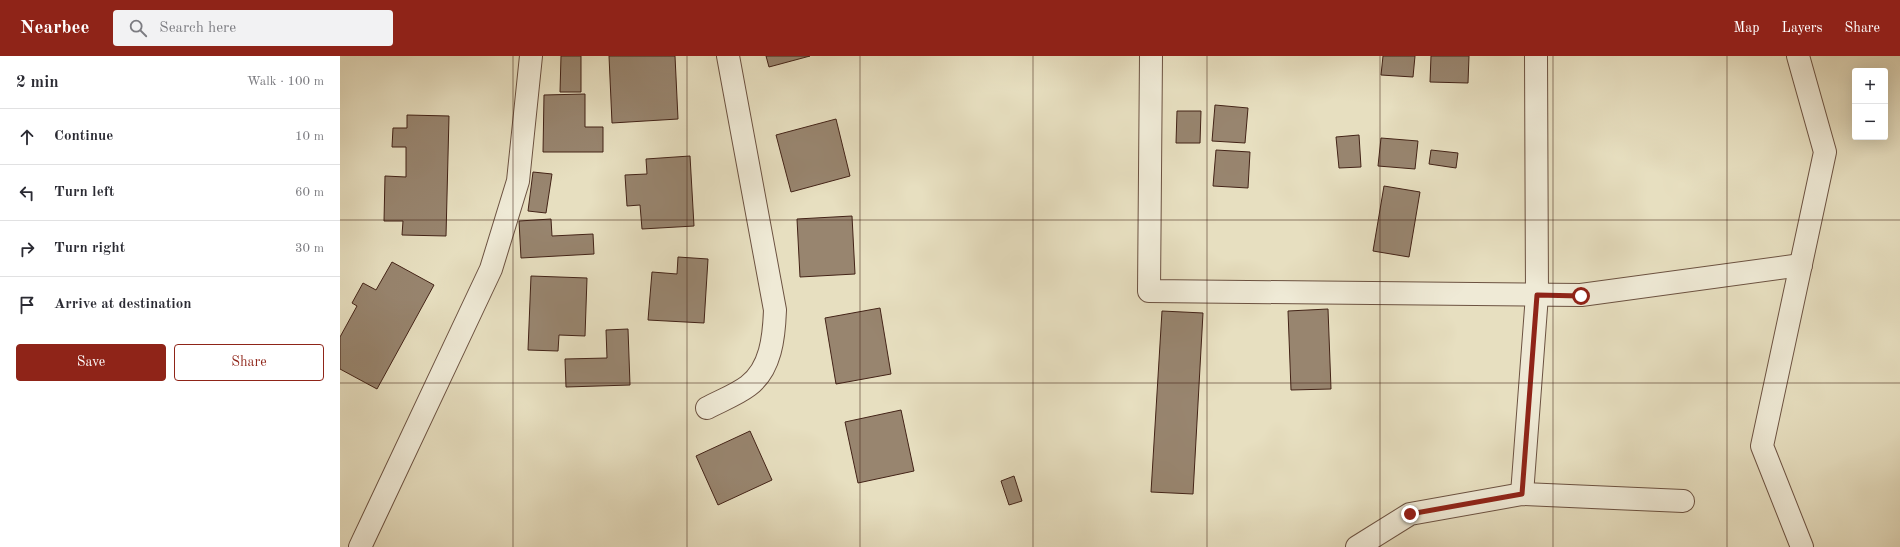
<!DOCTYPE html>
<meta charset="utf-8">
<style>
:root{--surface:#fff;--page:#f2f2f3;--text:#2b2b33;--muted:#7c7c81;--line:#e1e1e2;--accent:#8f2418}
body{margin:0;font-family:"Old Standard TT",serif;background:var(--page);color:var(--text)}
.controls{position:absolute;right:12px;top:12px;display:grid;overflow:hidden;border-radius:4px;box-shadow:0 4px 16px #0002}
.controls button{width:36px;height:36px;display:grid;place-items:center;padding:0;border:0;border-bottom:1px solid var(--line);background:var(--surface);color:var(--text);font:20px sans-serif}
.stop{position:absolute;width:12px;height:12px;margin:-9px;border:3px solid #8f2418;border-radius:50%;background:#fff}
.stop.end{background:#8f2418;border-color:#fff;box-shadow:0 1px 4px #0008}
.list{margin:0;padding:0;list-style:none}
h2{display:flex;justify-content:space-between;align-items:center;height:52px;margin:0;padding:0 16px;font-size:17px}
h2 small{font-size:13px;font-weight:400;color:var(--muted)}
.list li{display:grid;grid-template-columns:26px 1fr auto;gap:12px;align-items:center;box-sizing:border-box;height:56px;padding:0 16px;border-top:1px solid var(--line)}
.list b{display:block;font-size:15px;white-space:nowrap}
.list em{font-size:13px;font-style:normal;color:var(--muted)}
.actions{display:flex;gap:8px;padding:12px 16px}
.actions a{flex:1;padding:9px 0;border:1px solid var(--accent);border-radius:4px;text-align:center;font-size:14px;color:var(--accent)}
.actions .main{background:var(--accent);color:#fff}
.icon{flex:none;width:22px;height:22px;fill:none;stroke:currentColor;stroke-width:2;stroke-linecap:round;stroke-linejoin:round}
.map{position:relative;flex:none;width:1560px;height:491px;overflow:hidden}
header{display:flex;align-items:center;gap:24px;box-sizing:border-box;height:56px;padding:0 20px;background:var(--accent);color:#fff}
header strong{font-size:19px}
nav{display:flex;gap:22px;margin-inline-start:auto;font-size:14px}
.search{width:280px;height:36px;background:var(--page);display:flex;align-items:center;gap:10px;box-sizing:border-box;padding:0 14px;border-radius:4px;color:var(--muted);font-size:15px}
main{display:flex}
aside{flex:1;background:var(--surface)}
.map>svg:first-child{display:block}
</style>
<header>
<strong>Nearbee</strong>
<div class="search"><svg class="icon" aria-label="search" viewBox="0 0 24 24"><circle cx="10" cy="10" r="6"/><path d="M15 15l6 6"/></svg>Search here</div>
<nav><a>Map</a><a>Layers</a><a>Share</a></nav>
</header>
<main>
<aside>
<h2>2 min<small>Walk · 100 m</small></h2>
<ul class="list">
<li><svg class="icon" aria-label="ahead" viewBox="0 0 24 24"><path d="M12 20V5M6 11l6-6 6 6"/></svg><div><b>Continue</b></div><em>10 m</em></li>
<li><svg class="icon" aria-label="left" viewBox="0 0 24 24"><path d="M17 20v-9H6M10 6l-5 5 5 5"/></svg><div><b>Turn left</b></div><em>60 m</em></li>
<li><svg class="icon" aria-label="right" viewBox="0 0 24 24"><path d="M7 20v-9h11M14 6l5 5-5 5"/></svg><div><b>Turn right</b></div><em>30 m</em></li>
<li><svg class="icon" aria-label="arrive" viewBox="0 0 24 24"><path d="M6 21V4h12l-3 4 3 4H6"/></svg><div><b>Arrive at destination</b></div></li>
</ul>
<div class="actions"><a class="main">Save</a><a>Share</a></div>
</aside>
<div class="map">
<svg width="1560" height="491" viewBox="0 0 1560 491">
<rect width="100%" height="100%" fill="#e7dfc0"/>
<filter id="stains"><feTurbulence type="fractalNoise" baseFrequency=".005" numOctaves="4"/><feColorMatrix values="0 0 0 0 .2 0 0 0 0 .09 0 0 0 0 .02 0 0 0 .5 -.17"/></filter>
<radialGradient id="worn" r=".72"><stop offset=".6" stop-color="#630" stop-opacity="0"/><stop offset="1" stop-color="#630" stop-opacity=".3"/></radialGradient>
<!-- building -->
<g fill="#98856f" stroke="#432317">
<polygon points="221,0 241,0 241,36 220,36"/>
<polygon points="269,0 335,0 338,63 272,67"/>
<polygon points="426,0 470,0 429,11"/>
<polygon points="1043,0 1075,0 1073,21 1041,19"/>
<polygon points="1091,0 1129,0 1128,27 1090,26"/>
<polygon points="245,38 245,71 263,71 263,96 203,96 204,39"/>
<polygon points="875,49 908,52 905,87 872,85"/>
<polygon points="837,55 861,55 860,87 836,87"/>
<polygon points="67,59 109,60 106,180 62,179 63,165 44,165 45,120 66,121 66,91 52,91 53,72 67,72"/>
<polygon points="496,63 510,120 451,136 436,79"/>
<polygon points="1019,79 1021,111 999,112 996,81"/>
<polygon points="1041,82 1078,85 1075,113 1038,110"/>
<polygon points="876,94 910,96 908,132 873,130"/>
<polygon points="1091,94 1118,97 1116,112 1089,108"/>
<polygon points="350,100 354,170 302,173 300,149 287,150 285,119 307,118 306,103"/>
<polygon points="193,116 212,118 206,157 188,155"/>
<polygon points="1044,130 1080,136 1069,201 1033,195"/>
<polygon points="512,160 515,218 460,221 457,163"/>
<polygon points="211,163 212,180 253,178 254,198 181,202 179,165"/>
<polygon points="338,201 368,203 364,267 308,264 312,216 337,218"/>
<polygon points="52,206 94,229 37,333 0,313 0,281 17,250 12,247 23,227 36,234"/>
<polygon points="191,220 247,222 245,280 219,279 218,295 188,294"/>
<polygon points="540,252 551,318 496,328 485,262"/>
<polygon points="988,253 991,333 951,334 948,255"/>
<polygon points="822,255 863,257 853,438 811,436"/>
<polygon points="288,273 290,329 226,331 225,303 267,302 266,274"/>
<polygon points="561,354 574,415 518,427 505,366"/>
<polygon points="410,375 432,424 378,449 356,400"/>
<polygon points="674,420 682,445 669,449 661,425"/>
</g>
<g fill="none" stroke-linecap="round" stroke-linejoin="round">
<defs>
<g id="minor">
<polyline points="811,0 809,235 1241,239 1461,209"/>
<polyline points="1458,0 1485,96 1422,390 1462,491"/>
<path d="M367,352C380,345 396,339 408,330C431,313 434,281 435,254L388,0"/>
<polyline points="1182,438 1197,239 1196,0"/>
<polyline points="20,491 151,213 178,125 191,0"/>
<polyline points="1017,491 1070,458 1182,438 1343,445"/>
</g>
</defs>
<!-- minor casing -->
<use href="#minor" stroke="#6c5241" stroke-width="24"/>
<!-- minor -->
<use href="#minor" stroke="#efead6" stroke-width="22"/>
</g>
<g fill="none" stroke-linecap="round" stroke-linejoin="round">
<!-- route -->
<polyline stroke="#8f2418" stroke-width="5" points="1070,458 1182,438 1197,239 1241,240"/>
</g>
<!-- grid -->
<path fill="none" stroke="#432317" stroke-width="1" stroke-opacity="0.55" d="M173,0V491M347,0V491M520,0V491M693,0V491M867,0V491M1040,0V491M1213,0V491M1387,0V491M0,164H1560M0,327H1560"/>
<rect width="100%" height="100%" filter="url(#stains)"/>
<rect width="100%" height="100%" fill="url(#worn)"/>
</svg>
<div class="controls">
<button>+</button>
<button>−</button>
</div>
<div class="stop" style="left:1241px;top:240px"></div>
<div class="stop end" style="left:1070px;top:458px"></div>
</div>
</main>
